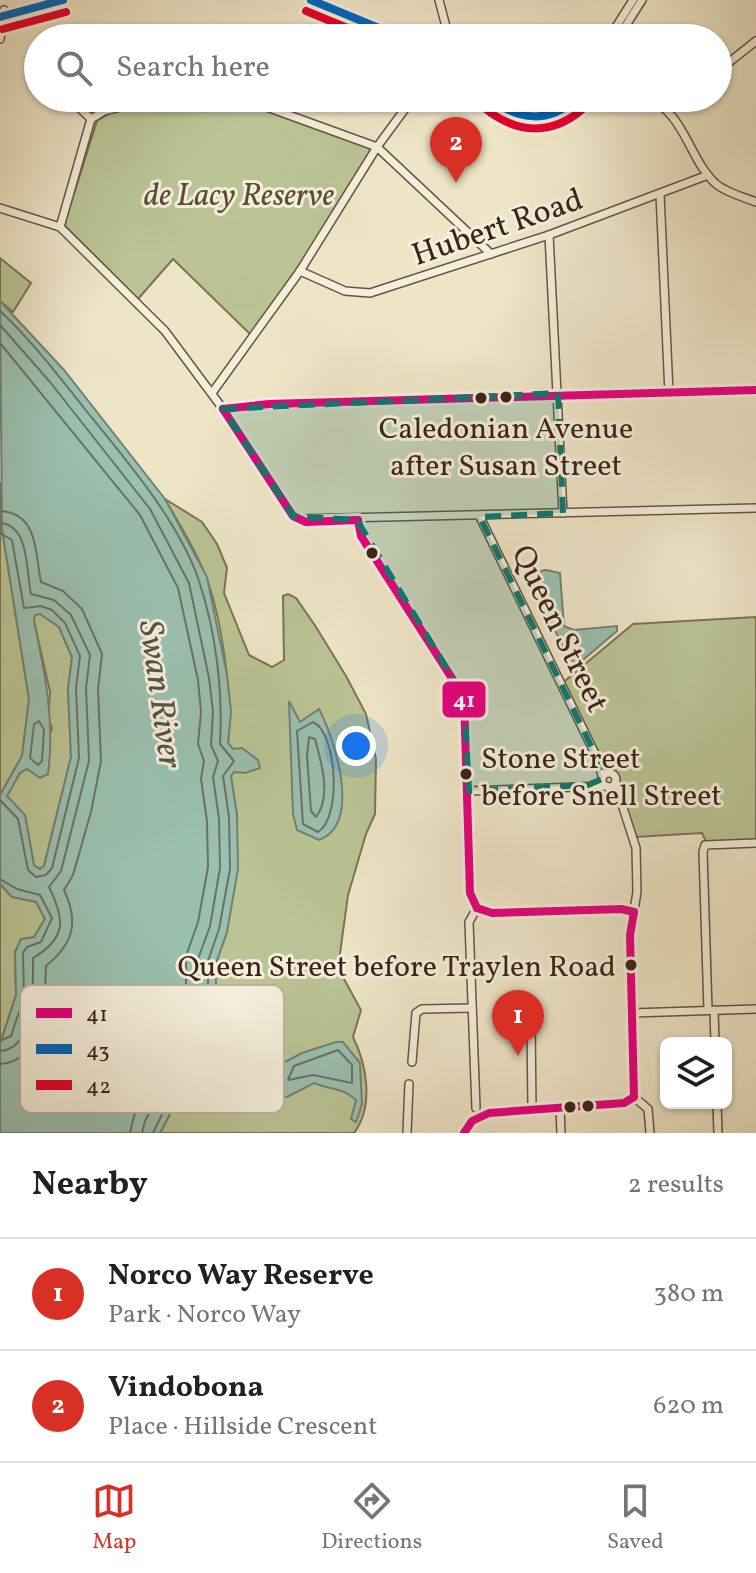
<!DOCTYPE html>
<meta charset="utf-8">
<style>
:root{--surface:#fff;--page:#f2f2f2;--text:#202124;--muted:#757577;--line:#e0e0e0;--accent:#d93025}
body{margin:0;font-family:Vollkorn,serif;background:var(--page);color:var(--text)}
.controls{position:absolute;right:24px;bottom:24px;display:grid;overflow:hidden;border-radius:12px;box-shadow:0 2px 6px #0004}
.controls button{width:72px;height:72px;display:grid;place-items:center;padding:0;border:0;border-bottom:2px solid var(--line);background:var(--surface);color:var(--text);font:40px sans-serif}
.you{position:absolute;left:356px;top:746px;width:28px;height:28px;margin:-20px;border:6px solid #fff;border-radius:50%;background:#1a73e8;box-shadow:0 0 0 12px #1a73e833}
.badge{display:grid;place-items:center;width:52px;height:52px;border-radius:50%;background:var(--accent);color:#fff;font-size:26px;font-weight:700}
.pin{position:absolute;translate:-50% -66px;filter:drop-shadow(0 2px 4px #0008)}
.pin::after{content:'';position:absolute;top:42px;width:28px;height:24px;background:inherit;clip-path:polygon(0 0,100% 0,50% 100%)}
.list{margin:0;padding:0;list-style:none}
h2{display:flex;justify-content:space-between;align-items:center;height:104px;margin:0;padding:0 32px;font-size:34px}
h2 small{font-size:26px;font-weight:400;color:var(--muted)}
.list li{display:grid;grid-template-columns:52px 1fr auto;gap:24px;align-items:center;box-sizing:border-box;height:112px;padding:0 32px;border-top:2px solid var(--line)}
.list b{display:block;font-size:30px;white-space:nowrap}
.list p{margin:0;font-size:26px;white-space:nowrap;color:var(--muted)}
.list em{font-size:26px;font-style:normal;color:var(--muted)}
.icon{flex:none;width:44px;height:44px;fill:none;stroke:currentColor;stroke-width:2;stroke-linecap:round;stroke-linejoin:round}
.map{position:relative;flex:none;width:756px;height:1133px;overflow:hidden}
.search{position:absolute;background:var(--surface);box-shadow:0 2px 6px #0004;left:24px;right:24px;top:24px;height:88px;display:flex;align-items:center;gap:20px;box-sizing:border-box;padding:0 28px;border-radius:44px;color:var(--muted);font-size:30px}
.sheet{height:328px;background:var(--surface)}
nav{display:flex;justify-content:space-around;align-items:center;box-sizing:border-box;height:112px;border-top:2px solid var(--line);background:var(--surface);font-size:22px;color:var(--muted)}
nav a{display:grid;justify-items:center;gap:4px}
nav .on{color:var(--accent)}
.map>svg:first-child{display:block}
</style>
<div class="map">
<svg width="756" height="1133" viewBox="0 0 756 1133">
<rect width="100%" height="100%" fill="#eee5c7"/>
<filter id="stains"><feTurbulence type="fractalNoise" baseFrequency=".0025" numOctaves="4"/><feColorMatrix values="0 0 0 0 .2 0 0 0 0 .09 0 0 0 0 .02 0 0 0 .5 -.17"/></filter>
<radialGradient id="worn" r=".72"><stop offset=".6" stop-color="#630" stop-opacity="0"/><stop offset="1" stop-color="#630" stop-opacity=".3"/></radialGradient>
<!-- green -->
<g fill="#bac494" stroke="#7b7456" stroke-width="2">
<polygon points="165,98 242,98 377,147 253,337 173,259 138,299 64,225 97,121 110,113"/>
<polygon points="0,258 31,283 13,312 0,301"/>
<polygon points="0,482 2,529 29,699 22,756 0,795"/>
<path d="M165,499L202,522L217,544L227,568L224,593L249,655L272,667L284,660L283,596L288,594L296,598L316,627L346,676L366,714L376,759L375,814L366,834L348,895L338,968L361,1010L353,1037C367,1065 374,1106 354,1133H160L182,1091L216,991V963L227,932L237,815L230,776L234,772L233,750L228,743C233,699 222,619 206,577C196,550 179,524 165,499Z"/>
<polygon points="40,613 59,627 72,657 68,689 71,757 44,866 40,869 34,866 28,836 6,796 20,773 27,769 36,773 52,728 48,718 50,692 34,621 34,615"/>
<path d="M756,617V846L709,848L702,833L635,837L611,786L619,776C589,764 574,712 560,685L633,624Z"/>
<polygon points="0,884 12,896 36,901 45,919 34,937 15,951 16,995 0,1044"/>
</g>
<!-- water -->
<g fill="#9ac0b0" stroke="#748174" stroke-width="2" fill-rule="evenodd">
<path d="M0,301L64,370L165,499L207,577L227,675L231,712L228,743L233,749L242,748L258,760L260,768L245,773L234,772L231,776L237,815L238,869L227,932L216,963V991L182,1091L160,1133H0V1044L16,995L15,952L21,939L34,937L45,919L36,902L12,897L0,884V795L22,756L29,699L2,529ZM40,614L59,627L72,657L68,689L71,757L44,866L40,869L34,865L25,815L7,796L20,773L27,769L40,778L48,774C55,721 45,673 34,621L35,615Z"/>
<polygon points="546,570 560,573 564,626 574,630 617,626 617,631 577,665 568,657 532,583 534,572"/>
<path d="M289,701L300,722L319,709C334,738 363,823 319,840L297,830L293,814Z"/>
<path d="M336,1042H343L360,1063L362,1104L356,1122L351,1119L356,1100C342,1087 330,1090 314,1083L287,1097L276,1096L283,1063L302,1053Z"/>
</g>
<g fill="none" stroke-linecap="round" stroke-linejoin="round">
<!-- shore -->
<g stroke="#6b7264" stroke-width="2">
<path d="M0,311C31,340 58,375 84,408C124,457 179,521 199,581C216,632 223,691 220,744L234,761L223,776L229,817L230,869L219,929L208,961V990L175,1088L153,1133"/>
<polyline points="0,325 50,382 150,509 189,583 209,678 213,712 211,745 218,761 213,777 219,819 220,868 210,926 198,959 198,988 166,1083 145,1121 142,1133"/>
<polyline points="0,343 140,515 178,588 198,680 201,712 198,744 204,761 201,779 207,821 208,867 198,922 186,956 186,987 155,1078 134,1116 130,1133"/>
<path d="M0,511C39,513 35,554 41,582L63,591L82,609L102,654L98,689L101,761L91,812L73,875L64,890C79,922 74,943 46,966C45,998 44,1062 0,1064"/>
<path d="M0,523C30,525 26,572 31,594L54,600L71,615L90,655L86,688L89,761L61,871L49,887C65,919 67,938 33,958C33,983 36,1049 0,1051"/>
<polyline points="0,533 12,540 24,608 41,606 52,610 65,623 80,656 76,688 79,758 52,868 46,875 36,877 28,870 18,819 0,800"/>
<polygon points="39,721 44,730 42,761 38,765 30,758 34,724"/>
<path d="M313,722C337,732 342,818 318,832L303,824L297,731Z"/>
<path d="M309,737L315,739C321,761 332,797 316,817L311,811L307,756Z"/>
<polyline points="0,879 17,889 40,895 52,918 41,942 27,947 23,953 24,997 11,1036 0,1041"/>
<polygon points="338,1050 352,1065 352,1083 313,1075 288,1080 294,1066"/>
</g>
<defs>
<g id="minor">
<polyline points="311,0 403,38"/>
<polyline points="439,0 449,38"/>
<polyline points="0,17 63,0"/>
<polyline points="609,38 633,0"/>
<polyline points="618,38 642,0"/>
<polyline points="0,39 4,10"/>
<polyline points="718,71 756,41"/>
<polyline points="69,98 91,119"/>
<polyline points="242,98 377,147 491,254"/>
<path d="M490,98C516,122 551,127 577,98"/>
<path d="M646,98C684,110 689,160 716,184C727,193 743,197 756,202"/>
<polyline points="668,111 684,98"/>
<polyline points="521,116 545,110 567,98"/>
<polyline points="660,194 669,393"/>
<polyline points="0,208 60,227 165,331 223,409 290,512 299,519 756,508"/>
<polyline points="60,227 91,119 104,111 157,98"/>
<polyline points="549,235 563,513"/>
<polyline points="300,271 345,291 370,293 549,235 708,175"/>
<polyline points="212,393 300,271 377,147 413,98"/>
<polyline points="223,409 269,404 756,390"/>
<polyline points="480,517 598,760 602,776"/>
<polyline points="358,520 361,536 464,697 470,893 477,908"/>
<circle cx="609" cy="780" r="7"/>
<polyline points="615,783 636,848 637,892 630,935 634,1097"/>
<polyline points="469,791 606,786"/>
<polyline points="477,908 492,913 621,909 634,912"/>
<polyline points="708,1010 703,852 705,845 756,843"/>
<polyline points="714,1010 715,1043"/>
<polyline points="632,1013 756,1009"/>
<polyline points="531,1021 532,1110"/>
<polyline points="412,1062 416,1013 422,1009 472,1008"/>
<polyline points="634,1097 648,1109 650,1133"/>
<polyline points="717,1103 718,1133"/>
<polyline points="476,1108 469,922 477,908"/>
<polyline points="560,1108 561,1133"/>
<polyline points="407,1133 409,1084"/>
<polyline points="464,1133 472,1121 489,1113 624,1103 634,1097"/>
</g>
</defs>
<!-- minor casing -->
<use href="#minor" stroke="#685444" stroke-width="10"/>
<!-- minor -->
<use href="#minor" stroke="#f4eedb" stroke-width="7"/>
<defs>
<g id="bus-1">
<polyline points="223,409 269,404 756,390"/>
<polyline points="223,409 293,516 306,522 358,520"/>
<polyline points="358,520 361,536 464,697 470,893 477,908"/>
<polyline points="477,908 492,913 621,909 634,912"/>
<polyline points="464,1133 472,1121 489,1113 624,1103 634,1097 630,935 634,912"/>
</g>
<g id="bus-2">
<polyline points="311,0 403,38"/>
<polyline points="0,17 63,0"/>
<path d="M490,98C519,121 549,124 577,98"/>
</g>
<g id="bus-3">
<polyline points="306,11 372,38"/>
<polyline points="3,29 66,12"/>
<path d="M483,107C516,134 552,137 585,107"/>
</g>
</defs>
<!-- bus-1 casing -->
<use href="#bus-1" stroke="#f4eedb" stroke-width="14"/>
<!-- bus-2 casing -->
<use href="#bus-2" stroke="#f4eedb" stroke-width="14"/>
<!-- bus-3 casing -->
<use href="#bus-3" stroke="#f4eedb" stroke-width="14"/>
<!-- bus-1 -->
<use href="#bus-1" stroke="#e5007d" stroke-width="8"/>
<!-- bus-2 -->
<use href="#bus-2" stroke="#0065bd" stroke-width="8"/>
<!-- bus-3 -->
<use href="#bus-3" stroke="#e4002b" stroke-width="8"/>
</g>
<!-- marked area -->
<path fill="#0f766e" fill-opacity="0.2" stroke="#0f766e" stroke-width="6" stroke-dasharray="16 10" stroke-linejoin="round" d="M558,393L563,513L480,517L598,760L602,779L588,785L469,791L464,697L357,520L293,516L223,409Z"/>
<!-- markers -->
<g fill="#3c2319" stroke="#f4eedb" stroke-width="3">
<circle cx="506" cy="397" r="7"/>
<circle cx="481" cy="398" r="7"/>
<circle cx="372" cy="553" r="7"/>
<circle cx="466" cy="774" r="7"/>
<circle cx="631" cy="965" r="7"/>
<circle cx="588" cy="1106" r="7"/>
<circle cx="570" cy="1107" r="7"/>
</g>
<g text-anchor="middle" stroke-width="6" stroke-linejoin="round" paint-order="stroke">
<!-- bus labels -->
<g font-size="30" fill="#3c2319" stroke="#f4eedb">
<text x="506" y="438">Caledonian Avenue<tspan x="506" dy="37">after Susan Street</tspan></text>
<text x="481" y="768" text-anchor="start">Stone Street<tspan x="481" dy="37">before Snell Street</tspan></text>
<text x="616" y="976" text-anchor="end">Queen Street before Traylen Road</text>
</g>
<!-- park labels -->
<g font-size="32" font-style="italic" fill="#5c4b38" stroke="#f4eedb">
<text x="239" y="205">de Lacy Reserve</text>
</g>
<!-- street labels -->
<g font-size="32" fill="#3c2319" stroke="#f4eedb">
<text transform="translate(497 226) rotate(-19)" y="11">Hubert Road</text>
<text transform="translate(561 628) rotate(64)" y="11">Queen Street</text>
</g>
<!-- water labels -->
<g font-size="34" font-style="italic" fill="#585246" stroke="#f4eedb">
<text transform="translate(162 694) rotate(82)" y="12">Swan River</text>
</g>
</g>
<!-- legend -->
<rect x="20" y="985" width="264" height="128" rx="12" fill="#f4eedb" stroke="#bdb1a1" stroke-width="2"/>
<rect x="36" y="1008" width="36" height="10" fill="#e5007d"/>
<rect x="36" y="1044" width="36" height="10" fill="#0065bd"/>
<rect x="36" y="1080" width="36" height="10" fill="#e4002b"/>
<g font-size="22" fill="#3c2319">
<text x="86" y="1021">41</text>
<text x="86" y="1057">43</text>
<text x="86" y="1093">42</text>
</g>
<rect stroke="#f4eedb" stroke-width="3" x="441" y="680" width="46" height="39" rx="8" fill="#e5007d"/>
<g font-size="22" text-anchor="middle" font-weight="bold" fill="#fff">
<text x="464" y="707">41</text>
</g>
<rect width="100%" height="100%" filter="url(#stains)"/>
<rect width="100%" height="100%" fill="url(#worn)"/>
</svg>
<div class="controls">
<button><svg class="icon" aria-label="layers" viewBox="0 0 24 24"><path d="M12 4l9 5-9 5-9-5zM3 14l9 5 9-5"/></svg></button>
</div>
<div class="you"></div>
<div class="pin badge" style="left:518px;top:1056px">1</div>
<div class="pin badge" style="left:456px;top:183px">2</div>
<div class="search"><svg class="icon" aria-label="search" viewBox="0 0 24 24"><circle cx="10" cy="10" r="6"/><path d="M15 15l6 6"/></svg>Search here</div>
</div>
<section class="sheet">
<h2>Nearby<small>2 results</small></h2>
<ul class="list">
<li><span class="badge">1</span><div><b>Norco Way Reserve</b><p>Park · Norco Way</p></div><em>380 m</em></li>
<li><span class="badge">2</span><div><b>Vindobona</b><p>Place · Hillside Crescent</p></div><em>620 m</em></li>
</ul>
</section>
<nav>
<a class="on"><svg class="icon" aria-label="map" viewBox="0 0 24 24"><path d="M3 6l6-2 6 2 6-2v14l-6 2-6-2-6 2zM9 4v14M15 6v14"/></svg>Map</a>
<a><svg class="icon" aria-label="directions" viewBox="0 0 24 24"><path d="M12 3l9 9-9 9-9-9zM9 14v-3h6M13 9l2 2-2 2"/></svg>Directions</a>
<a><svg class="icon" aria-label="saved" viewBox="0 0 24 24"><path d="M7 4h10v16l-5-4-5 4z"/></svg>Saved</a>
</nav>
